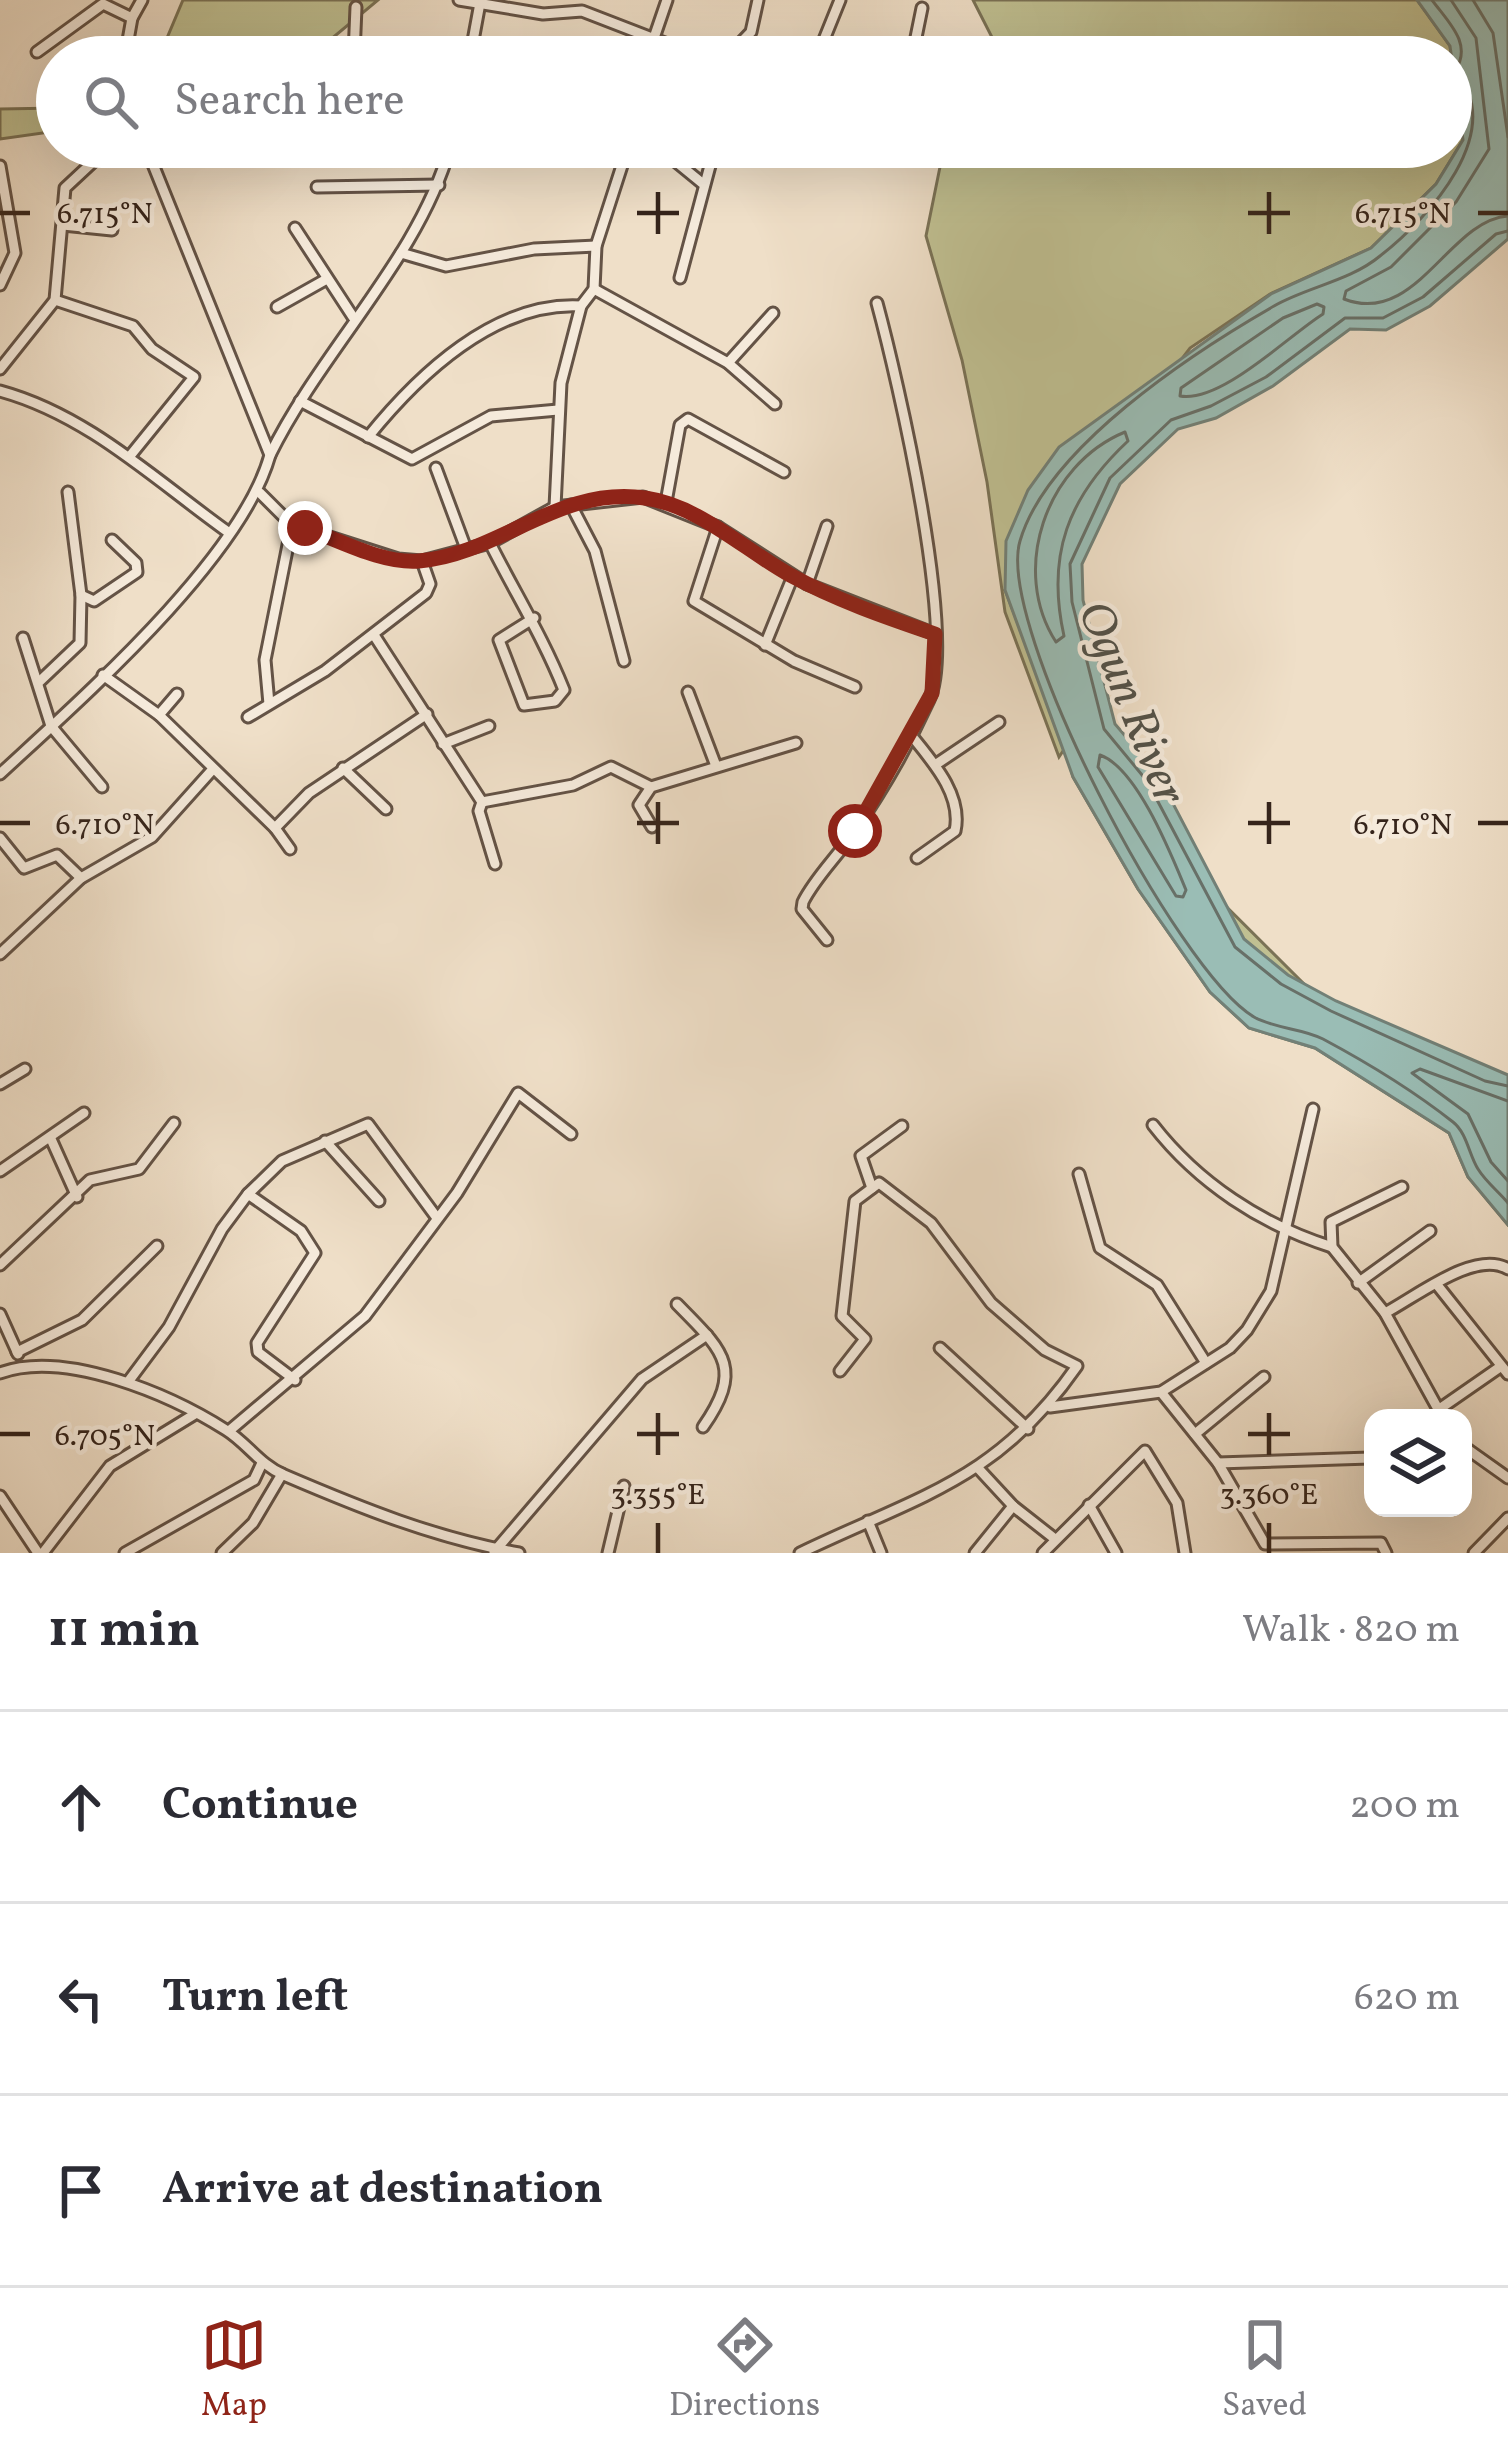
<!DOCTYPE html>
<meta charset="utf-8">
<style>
:root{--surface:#fff;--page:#f7f7f7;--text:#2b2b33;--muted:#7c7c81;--line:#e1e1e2;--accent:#8f2418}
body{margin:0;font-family:Vollkorn,serif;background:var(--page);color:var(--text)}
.controls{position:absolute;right:36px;bottom:36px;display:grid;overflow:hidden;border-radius:24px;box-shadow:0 12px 48px #0002}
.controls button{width:108px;height:108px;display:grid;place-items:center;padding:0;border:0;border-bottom:3px solid var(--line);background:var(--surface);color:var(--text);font:60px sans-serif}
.stop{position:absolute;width:36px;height:36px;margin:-27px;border:9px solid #8f2418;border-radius:50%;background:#fff}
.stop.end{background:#8f2418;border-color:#fff;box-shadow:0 3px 12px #0008}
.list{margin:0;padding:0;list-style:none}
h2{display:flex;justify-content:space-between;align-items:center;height:156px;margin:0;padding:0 48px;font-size:51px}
h2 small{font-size:39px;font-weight:400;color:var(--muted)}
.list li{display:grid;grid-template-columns:78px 1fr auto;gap:36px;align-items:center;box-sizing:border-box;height:192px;padding:0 48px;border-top:3px solid var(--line)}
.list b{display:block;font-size:45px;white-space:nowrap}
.list em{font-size:39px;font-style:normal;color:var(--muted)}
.icon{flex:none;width:66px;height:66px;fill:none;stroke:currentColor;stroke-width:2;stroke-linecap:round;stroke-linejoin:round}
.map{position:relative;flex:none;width:1508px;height:1553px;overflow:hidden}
.search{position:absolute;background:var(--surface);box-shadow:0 12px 48px #0002;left:36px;right:36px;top:36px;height:132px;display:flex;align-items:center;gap:30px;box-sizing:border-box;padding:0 42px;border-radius:66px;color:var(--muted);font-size:45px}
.sheet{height:732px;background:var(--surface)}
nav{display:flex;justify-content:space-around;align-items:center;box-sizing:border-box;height:168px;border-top:3px solid var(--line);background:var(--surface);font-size:33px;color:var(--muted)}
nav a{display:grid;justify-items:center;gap:6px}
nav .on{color:var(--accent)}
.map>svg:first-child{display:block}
</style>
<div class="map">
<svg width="1508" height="1553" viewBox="0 0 1508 1553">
<rect width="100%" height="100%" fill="#efdfc8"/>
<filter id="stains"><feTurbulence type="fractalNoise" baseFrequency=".00167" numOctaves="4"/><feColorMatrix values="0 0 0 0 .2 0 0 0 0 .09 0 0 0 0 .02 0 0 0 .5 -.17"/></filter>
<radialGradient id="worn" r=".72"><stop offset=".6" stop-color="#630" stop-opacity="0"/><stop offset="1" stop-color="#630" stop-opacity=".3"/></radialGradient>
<!-- green -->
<g fill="#c0c092" stroke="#7a7256" stroke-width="3">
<polygon points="183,0 378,0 312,55 287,46 268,57 159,57"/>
<polygon points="973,0 1417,0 1450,46 1463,140 1436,184 1371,248 1270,294 1190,348 1005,590 1065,746 1508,1187 1508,1225 1468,1177 1449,1133 1315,1048 1249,1028 1210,992 1138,889 1073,777 1065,748 1059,757 1005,612 987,482 962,360 926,236 941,162 951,147 1451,147 1451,57 1002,57"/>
<polygon points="57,108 57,131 0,139 0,109"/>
</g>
<!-- water -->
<polygon fill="#9abdb5" stroke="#728077" stroke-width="3" points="1417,0 1508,0 1508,239 1430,306 1386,330 1350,329 1273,386 1216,418 1178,429 1120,484 1082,564 1083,600 1115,724 1157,773 1244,939 1288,975 1336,1001 1508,1075 1508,1225 1468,1177 1449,1133 1315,1048 1249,1028 1210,992 1138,889 1073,777 1005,590 1006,541 1028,490 1059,447 1271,294 1371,248 1436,184 1463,140 1450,46"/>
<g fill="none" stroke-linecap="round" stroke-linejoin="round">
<!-- shore -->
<g stroke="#687068" stroke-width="3">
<path d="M1432,0C1449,23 1473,44 1455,71C1508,131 1429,218 1380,256C1350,281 1307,287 1274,306C1192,353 1047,448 1020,541C995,625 1177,972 1254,1017C1275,1029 1302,1028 1323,1039C1366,1062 1415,1092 1453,1122C1467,1133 1469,1155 1478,1169C1486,1182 1499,1192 1508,1203"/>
<path d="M1451,0L1476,38L1489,149L1456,202L1391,267L1346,291L1344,299C1416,327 1449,220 1508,216"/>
<polyline points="1473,0 1493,33 1508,137"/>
<polyline points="1508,231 1496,234 1423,297 1383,318 1345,318 1266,377 1211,406 1171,420 1110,478 1070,564 1072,602 1104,729 1147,781 1235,947 1281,984 1331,1011 1485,1081 1508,1086"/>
<path d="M1317,304L1324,307L1323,314C1288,336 1221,403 1180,396L1181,388L1283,318Z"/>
<path d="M1125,432L1128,441C1068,497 1046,555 1064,636L1056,642C1010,571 1045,465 1125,432Z"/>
<path d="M1100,755C1137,768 1171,854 1186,890L1183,897L1176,896L1098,767Z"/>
<polyline points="1508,1101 1420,1069 1412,1073 1468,1114 1491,1162 1508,1181"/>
</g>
<defs>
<g id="minor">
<polyline points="459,0 543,14 582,11 701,57"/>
<polyline points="655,35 667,0"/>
<polyline points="37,52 103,4 132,18"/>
<polyline points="354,55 356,7"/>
<polyline points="125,57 132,18 142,0"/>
<polyline points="346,57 387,50 390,57"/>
<polyline points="470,57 480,3"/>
<polyline points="727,57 751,32 758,0"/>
<polyline points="817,57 840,0"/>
<polyline points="912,57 922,8"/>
<polyline points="74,147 90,161"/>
<polyline points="658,147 702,183"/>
<polyline points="0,166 15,253 0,285"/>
<polyline points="317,187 439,185"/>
<polyline points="63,225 112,230"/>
<polyline points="295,228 353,317"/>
<polyline points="401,253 446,266 534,249 596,246"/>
<polyline points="680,278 715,147"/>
<polyline points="594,289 728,363 775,404"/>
<polyline points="55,300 133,326 152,349 194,377 130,456"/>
<polyline points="277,307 325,280"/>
<polyline points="728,363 773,313"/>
<polyline points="0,369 55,300 65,188 109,147"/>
<path d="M0,391C88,415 155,480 228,532"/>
<polyline points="300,401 412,459 491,416 558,410"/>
<path d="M368,437C418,375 495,301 581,306"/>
<path d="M270,455C322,349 419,258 450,147"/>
<polyline points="436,468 465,546"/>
<polyline points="260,493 292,525 398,559 422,561 490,543 555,507 643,497 718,527 807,584 935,634"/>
<polyline points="666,502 680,425 688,419 784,472"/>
<polyline points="571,505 595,551 624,661"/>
<polyline points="555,507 561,383 581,306 594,289 596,246 628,147"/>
<polyline points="718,527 694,601 794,661 855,687"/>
<path d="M490,543C515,593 543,637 564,690L555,701L524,705L499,640L534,618"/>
<polyline points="807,584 827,526"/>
<polyline points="81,595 94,601 137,572 136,563 112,540"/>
<polyline points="374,635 482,802 479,811 495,864"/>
<polyline points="23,638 51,726 102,787"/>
<polyline points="765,645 793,576"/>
<polyline points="103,675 159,715 275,828 290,849"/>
<polyline points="40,681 80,643 81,595 68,492"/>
<polyline points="688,692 716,766"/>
<polyline points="269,704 265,660 292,525"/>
<polyline points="159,715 177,694"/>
<polyline points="248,717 325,671 426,593 430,584 422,561"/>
<path d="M911,735C932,761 963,795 955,831L917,858"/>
<polyline points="443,744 489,726"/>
<polyline points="935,765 999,722"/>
<polyline points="343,768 386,809"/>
<path d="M0,774C81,699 241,559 270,455L146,147"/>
<polyline points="482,802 573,785 611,767 651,787"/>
<polyline points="652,827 639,805 651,787 796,743"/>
<polyline points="275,828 309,793 427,714"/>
<polyline points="0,838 24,868 57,855 81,878"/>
<path d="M827,940L802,909L803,902C815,878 836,858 851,836C880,794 908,746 929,700C958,637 897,377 877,303"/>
<polyline points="0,954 81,878 152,837 213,769"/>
<polyline points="0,1084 25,1069"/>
<path d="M1153,1125C1198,1183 1262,1225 1332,1247"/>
<polyline points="51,1139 77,1197"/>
<polyline points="325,1141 379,1201"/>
<polyline points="0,1171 84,1113"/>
<polyline points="1079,1174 1100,1248 1157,1285 1206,1363"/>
<polyline points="1402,1187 1331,1222 1332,1247 1385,1313 1443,1418"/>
<polyline points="872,1188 861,1156 902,1126"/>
<polyline points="248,1194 301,1231 315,1253 257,1343 258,1352 295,1380"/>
<polyline points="0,1265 90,1180 139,1169 174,1123"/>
<polyline points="1358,1283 1430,1231"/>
<polyline points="1438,1286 1508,1374"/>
<path d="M677,1304C722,1350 745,1367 703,1427"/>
<path d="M1385,1313C1417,1296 1476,1249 1508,1269"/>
<polyline points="0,1314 18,1354"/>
<polyline points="940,1348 1028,1429"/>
<polyline points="17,1352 82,1320 157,1246"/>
<path d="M0,1373C65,1349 171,1395 226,1430C247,1443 260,1465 284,1475C361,1508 435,1538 519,1553"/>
<polyline points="128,1382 169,1327 222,1229 248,1194 282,1161 368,1124 437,1218"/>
<polyline points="1161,1392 1218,1463 1265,1544 1381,1543 1386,1553"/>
<polyline points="1050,1407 1161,1392 1230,1348 1247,1330 1271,1291 1313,1109"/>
<polyline points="1438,1410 1500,1367"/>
<polyline points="229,1431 365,1316 457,1193 518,1093 571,1134"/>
<polyline points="1195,1434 1264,1377"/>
<polyline points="1463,1446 1508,1478"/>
<polyline points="1218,1463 1370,1458"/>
<polyline points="977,1467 1013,1506 1055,1539"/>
<polyline points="0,1496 38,1553"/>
<polyline points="1089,1505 1116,1553"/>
<polyline points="868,1521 881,1553"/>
<polyline points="494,1552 642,1379 707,1335"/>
<polyline points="43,1553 110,1466 195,1414"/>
<polyline points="125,1553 254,1480 262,1463"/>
<polyline points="222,1553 253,1523 282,1474"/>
<polyline points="608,1553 624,1486"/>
<path d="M800,1553C918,1496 997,1481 1077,1366L1045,1350L991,1303L931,1223L879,1183L855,1201L842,1316L865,1339L840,1371"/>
<polyline points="975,1553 1013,1506"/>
<polyline points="1043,1553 1145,1451 1177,1503 1185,1553"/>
<polyline points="1474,1553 1508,1518"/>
</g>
</defs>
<!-- minor casing -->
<use href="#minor" stroke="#645346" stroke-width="15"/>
<!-- minor -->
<use href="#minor" stroke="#f5eadb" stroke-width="9"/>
</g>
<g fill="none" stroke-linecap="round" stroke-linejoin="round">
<!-- route -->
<path stroke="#8f2418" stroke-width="15" d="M305,528C339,540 382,564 419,561C498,555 559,485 645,498C700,506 743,549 790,575C836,600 885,617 935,634L932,693L855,831"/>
</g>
<!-- ticks -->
<path fill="none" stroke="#35241b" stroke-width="4.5" d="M658,192V234M1269,192V234M0,213H30M637,213H679M1248,213H1290M1478,213H1508M658,802V844M1269,802V844M0,823H30M637,823H679M1248,823H1290M1478,823H1508M658,1413V1455M1269,1413V1455M0,1434H30M637,1434H679M1248,1434H1290M658,1523V1553M1269,1523V1553"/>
<g text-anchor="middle" stroke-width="9" stroke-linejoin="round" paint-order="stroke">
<!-- water labels -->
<g font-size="48" font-style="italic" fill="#535249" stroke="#f5eadb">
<text transform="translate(1134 702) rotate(68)" y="17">Ogun River</text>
</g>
</g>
<g font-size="30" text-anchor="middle" fill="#35241b" stroke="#f5eadb" stroke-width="9" stroke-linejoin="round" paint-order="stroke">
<text x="105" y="223">6.715°N</text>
<text x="1403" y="223">6.715°N</text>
<text x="105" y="834">6.710°N</text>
<text x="1403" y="834">6.710°N</text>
<text x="105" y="1445">6.705°N</text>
<text x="658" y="1504">3.355°E</text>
<text x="1269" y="1504">3.360°E</text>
</g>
<rect width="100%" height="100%" filter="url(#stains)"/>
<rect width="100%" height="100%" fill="url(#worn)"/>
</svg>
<div class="controls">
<button><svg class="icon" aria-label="layers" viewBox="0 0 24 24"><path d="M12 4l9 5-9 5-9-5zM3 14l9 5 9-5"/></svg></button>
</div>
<div class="stop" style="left:855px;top:831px"></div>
<div class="stop end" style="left:305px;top:528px"></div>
<div class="search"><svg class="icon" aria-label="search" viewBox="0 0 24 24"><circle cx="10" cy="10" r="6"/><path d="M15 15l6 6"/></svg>Search here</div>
</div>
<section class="sheet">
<h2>11 min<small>Walk · 820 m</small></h2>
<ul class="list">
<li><svg class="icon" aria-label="ahead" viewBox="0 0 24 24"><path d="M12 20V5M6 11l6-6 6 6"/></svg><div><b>Continue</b></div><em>200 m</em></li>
<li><svg class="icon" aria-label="left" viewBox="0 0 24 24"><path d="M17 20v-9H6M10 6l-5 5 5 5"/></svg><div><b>Turn left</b></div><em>620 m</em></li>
<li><svg class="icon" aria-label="arrive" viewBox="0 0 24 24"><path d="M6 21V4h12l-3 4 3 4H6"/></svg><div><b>Arrive at destination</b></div></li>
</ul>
</section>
<nav>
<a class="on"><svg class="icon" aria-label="map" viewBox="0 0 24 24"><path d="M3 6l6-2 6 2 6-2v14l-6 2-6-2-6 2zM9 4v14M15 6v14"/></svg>Map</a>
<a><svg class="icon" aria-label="directions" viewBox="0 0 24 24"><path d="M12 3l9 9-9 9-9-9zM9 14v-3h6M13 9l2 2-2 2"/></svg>Directions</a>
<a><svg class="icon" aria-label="saved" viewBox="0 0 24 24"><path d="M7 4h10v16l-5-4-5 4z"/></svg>Saved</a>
</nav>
